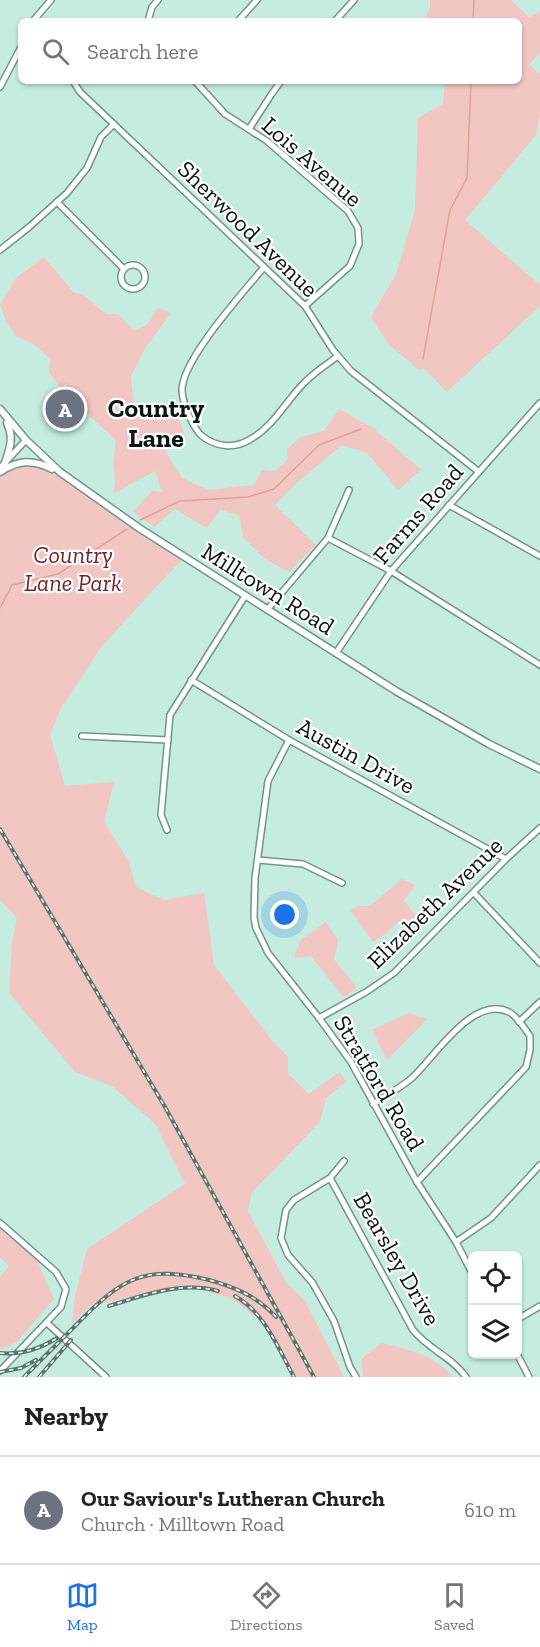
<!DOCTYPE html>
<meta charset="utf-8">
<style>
:root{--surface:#fff;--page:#f2f2f2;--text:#222;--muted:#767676;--line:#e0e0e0;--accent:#1a73e8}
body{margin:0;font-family:"Zilla Slab",serif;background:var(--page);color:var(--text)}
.controls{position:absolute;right:18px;bottom:18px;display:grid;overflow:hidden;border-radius:9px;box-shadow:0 2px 4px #0004}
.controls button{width:54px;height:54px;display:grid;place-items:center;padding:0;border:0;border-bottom:2px solid var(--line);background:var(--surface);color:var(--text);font:30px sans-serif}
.you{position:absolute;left:285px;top:915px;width:21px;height:21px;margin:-15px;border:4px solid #fff;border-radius:50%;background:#1a73e8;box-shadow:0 0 0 9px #1a73e833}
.badge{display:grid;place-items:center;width:39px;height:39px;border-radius:50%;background:var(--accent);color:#fff;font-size:20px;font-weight:700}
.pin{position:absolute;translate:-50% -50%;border:3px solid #fff;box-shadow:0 2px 6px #0006}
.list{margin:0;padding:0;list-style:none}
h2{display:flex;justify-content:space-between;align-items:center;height:78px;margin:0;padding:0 24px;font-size:26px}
h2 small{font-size:20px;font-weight:400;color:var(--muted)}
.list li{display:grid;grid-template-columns:39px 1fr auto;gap:18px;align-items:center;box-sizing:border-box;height:108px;padding:0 24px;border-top:2px solid var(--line)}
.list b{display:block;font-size:22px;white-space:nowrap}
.list p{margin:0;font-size:20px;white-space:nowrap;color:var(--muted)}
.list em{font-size:20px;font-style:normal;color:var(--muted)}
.icon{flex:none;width:33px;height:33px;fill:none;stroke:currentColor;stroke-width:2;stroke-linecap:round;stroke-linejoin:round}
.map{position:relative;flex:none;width:540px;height:1377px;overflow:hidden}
.search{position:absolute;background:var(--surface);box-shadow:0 2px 4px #0004;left:18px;right:18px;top:18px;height:66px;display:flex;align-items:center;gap:15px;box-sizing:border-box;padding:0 21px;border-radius:9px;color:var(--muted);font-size:22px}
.sheet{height:186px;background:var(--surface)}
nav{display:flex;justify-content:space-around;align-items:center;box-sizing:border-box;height:84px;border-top:2px solid var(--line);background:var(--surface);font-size:16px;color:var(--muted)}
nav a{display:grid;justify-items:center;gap:3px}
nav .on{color:var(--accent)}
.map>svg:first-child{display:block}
</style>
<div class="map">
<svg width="540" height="1377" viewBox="0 0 540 1377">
<rect width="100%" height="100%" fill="#c6ece0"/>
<!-- green -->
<g fill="#f1c6c3">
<polygon points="430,0 511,0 529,17 540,11 540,53 529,65 540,74 540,114 536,135 465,220 540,285 540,306 447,392 424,368 419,370 389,345 371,317 396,274 415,211 418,118 443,104 445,81 519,81 519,21 424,21 430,8"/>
<polygon points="44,257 74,293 82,294 106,314 118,314 134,331 147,325 158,308 171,313 146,347 131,376 135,417 178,415 186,440 165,451 182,478 208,490 254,485 262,470 275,471 288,459 287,449 301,437 324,431 339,409 373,428 421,470 398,490 367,453 342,445 293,486 275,505 316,545 289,572 265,559 243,537 239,515 220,510 207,528 175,509 154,527 133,512 152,491 162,492 155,471 113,494 115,480 113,461 116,440 64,393 49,372 50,359 35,345 16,336 6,321 0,304 16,278"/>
<polygon points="25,461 60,472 184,557 102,646 60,710 50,735 65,786 114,782 104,822 128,860 136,887 164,900 204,893 214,965 271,1039 288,1057 288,1074 309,1094 340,1072 346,1082 326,1098 320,1122 252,1192 248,1211 287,1284 305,1301 344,1377 295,1377 268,1326 231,1298 183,1285 90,1306 72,1324 74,1300 87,1249 185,1184 155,1124 112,1086 75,1072 9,993 12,944 17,918 0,900 0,472"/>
<polygon points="402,879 415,885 404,901 417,917 398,922 387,933 373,942 350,910 359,906 370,906"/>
<polygon points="326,922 338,940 334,959 357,988 343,997 311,956 299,958 294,957 301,940"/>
<polygon points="408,1013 427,1019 387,1060 372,1030"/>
<polygon points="0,1229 36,1258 54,1299 17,1342 2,1349 0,1348 0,1277 9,1266 0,1257"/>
<path d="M382,1343C405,1348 439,1357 452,1377H363L361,1359Z"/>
</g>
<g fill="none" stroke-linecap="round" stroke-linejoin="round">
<!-- stream -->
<g stroke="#e3a29d" stroke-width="1.5">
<polyline points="473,21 474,0"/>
<polyline points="423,359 450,210 467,178 471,81"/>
<polyline points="140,520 180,501 248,497 274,489 319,445 361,429"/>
<polyline points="0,608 12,585 58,574 127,529"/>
</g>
<defs>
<g id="minor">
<polyline points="33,21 51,0"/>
<polyline points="148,21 152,7 158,0"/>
<polyline points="238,21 257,0"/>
<polyline points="335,21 354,0"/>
<polyline points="73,81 80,92 305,306 333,350 351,371 479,472"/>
<polyline points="195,81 225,114 267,141 348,211 358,228 359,244 350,266 305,306"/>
<polyline points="0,87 21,47"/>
<polyline points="249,129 271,95 281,81"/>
<polyline points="57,202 124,269"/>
<polyline points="0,250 28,228 67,193 87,168 101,137 114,124"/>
<circle cx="133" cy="277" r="12"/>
<path d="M264,267C244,292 181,360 182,391C183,401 186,410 190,418C193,424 197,432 202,436C216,447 234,449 249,440C274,427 286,400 306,381C315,372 327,364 338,356"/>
<polyline points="0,468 26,440"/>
<polyline points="449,505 540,556"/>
<polyline points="328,538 391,571 540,665"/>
<polyline points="267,610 328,538 349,490"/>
<polyline points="336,653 391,571 540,403"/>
<polyline points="191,680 289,740 506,859"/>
<polyline points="82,736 168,740"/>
<polyline points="289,740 268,781 255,878 254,918 256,928 268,953 319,1018 351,1062 417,1182 456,1242 472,1273"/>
<polyline points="167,830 161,815 170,715 245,596"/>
<polyline points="258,860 303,864 342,883"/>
<polyline points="474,893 540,963"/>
<polyline points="319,1018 366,992 394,973 506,859 540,828"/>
<polyline points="519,1022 540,1002"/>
<path d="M373,1104C386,1096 400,1088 412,1078C434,1058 473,994 509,1012C517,1016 525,1029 530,1036V1050L526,1067L417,1182"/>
<polyline points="344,1161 330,1178 294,1200 286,1210 281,1238 288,1255 312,1282 334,1321 350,1367 356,1377"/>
<path d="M330,1178L413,1330C428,1349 452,1357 466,1377"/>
<polyline points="0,1223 56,1272 66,1289 61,1307 0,1371"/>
<polyline points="456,1242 491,1218 540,1165"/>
<polyline points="518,1319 540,1306"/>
<polyline points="47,1323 106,1377"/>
<polyline points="517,1354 529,1377"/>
</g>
<g id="tertiary">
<polyline points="0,409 26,440 60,472 139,528 396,691 489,744 540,769"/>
<path d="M5,463C10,448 14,437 7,423"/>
<path d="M0,472C18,460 33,459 52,469"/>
</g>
</defs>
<!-- minor casing -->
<use href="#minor" stroke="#71958a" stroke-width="8"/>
<!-- tertiary casing -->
<use href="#tertiary" stroke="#71958a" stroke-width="9"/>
<!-- minor -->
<use href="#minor" stroke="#fff" stroke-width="5"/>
<!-- tertiary -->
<use href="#tertiary" stroke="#fff" stroke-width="6"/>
<defs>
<g id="rail">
<polyline points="0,829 165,1107 314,1377"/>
<path d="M235,1296C265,1313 278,1348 294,1377"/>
<path d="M109,1306C144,1295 181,1281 218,1291"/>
<path d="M0,1353C20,1355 40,1349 57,1338"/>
<polyline points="0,1372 21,1368 36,1360"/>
<path d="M24,1377C41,1360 59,1342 76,1325C121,1279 143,1264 209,1280C235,1287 258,1297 276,1317"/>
<polyline points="39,1377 71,1340"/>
</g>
</defs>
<!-- rail casing -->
<use href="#rail" stroke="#5c756d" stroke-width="4"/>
<!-- rail -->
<use href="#rail" stroke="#fff" stroke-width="1.5" stroke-dasharray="4.5" stroke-linecap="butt"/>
</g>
<g text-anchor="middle" stroke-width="4.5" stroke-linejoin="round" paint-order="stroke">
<!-- street labels -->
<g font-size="24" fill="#081612" stroke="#fff">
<text transform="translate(312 162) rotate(41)" y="8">Lois Avenue</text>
<text transform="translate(248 229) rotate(44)" y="8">Sherwood Avenue</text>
<text transform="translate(418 514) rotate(-49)" y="8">Farms Road</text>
<text transform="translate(268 589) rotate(32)" y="8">Milltown Road</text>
<text transform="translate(356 756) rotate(29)" y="8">Austin Drive</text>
<text transform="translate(435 903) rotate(-44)" y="8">Elizabeth Avenue</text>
<text transform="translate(379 1083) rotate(59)" y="8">Stratford Road</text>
<text transform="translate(397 1259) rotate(60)" y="8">Bearsley Drive</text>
</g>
<!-- park labels -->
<g font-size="24" font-style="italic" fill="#712525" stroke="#fff">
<text x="73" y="563">Country<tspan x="73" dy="28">Lane Park</tspan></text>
</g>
<!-- neighbourhood labels -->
<g font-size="26" font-weight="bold" fill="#081612" stroke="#fff">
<text x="156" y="417">Country<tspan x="156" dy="30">Lane</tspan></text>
</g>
</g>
</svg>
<div class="controls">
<button><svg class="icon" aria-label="locate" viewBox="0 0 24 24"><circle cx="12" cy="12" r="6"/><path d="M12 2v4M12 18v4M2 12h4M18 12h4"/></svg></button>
<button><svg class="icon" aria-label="layers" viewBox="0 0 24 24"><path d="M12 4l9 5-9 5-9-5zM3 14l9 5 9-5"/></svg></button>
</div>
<div class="you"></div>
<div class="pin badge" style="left:65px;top:409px;background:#6b7280">A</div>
<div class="search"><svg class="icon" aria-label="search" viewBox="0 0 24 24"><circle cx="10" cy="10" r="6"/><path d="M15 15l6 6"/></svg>Search here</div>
</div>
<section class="sheet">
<h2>Nearby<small></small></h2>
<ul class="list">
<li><span class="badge" style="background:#6b7280">A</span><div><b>Our Saviour's Lutheran Church</b><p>Church · Milltown Road</p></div><em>610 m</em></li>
</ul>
</section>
<nav>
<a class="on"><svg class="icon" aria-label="map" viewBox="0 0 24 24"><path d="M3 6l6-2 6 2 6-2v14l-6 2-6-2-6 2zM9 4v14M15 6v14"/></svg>Map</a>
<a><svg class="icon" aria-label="directions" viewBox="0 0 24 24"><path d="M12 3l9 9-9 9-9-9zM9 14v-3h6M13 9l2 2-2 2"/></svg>Directions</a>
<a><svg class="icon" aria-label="saved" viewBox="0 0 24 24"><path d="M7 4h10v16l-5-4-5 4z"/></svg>Saved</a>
</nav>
